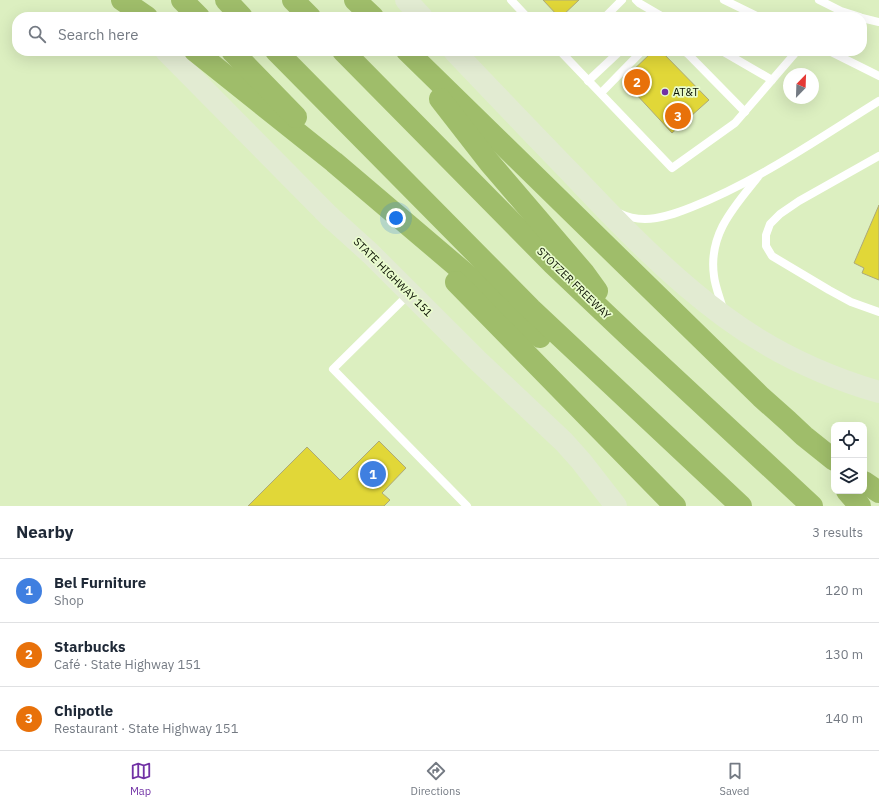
<!DOCTYPE html>
<meta charset="utf-8">
<style>
:root{--surface:#fff;--page:#f6f6f7;--text:#1f2937;--muted:#747a83;--line:#e0e1e3;--accent:#7131a5}
body{margin:0;font-family:"IBM Plex Sans",sans-serif;background:var(--page);color:var(--text)}
.controls{position:absolute;right:12px;bottom:12px;display:grid;overflow:hidden;border-radius:8px;box-shadow:0 4px 16px #0002}
.controls button{width:36px;height:36px;display:grid;place-items:center;padding:0;border:0;border-bottom:1px solid var(--line);background:var(--surface);color:var(--text);font:20px sans-serif}
.compass{position:absolute;left:783px;top:68px;width:36px;height:36px;border-radius:50%;background:var(--surface);box-shadow:0 4px 16px #0002;rotate:23deg}
.you{position:absolute;left:396px;top:218px;width:14px;height:14px;margin:-10px;border:3px solid #fff;border-radius:50%;background:#1a73e8;box-shadow:0 0 0 6px #1a73e833}
.badge{display:grid;place-items:center;width:26px;height:26px;border-radius:50%;background:var(--accent);color:#fff;font-size:13px;font-weight:700}
.pin{position:absolute;translate:-50% -50%;border:2px solid #fff;box-shadow:0 1px 4px #0006}
.list{margin:0;padding:0;list-style:none}
h2{display:flex;justify-content:space-between;align-items:center;height:52px;margin:0;padding:0 16px;font-size:17px}
h2 small{font-size:13px;font-weight:400;color:var(--muted)}
.list li{display:grid;grid-template-columns:26px 1fr auto;gap:12px;align-items:center;box-sizing:border-box;height:64px;padding:0 16px;border-top:1px solid var(--line)}
.list b{display:block;font-size:15px;white-space:nowrap}
.list p{margin:0;font-size:13px;white-space:nowrap;color:var(--muted)}
.list em{font-size:13px;font-style:normal;color:var(--muted)}
.icon{flex:none;width:22px;height:22px;fill:none;stroke:currentColor;stroke-width:2;stroke-linecap:round;stroke-linejoin:round}
.map{position:relative;flex:none;width:879px;height:506px;overflow:hidden}
.search{position:absolute;background:var(--surface);box-shadow:0 4px 16px #0002;left:12px;right:12px;top:12px;height:44px;display:flex;align-items:center;gap:10px;box-sizing:border-box;padding:0 14px;border-radius:16px;color:var(--muted);font-size:15px}
.sheet{height:244px;background:var(--surface)}
nav{display:flex;justify-content:space-around;align-items:center;box-sizing:border-box;height:56px;border-top:1px solid var(--line);background:var(--surface);font-size:11px;color:var(--muted)}
nav a{display:grid;justify-items:center;gap:2px}
nav .on{color:var(--accent)}
.map>svg:first-child{display:block}
</style>
<div class="map">
<svg width="879" height="506" viewBox="0 0 879 506">
<rect width="100%" height="100%" fill="#dcefc0"/>
<!-- building -->
<g fill="#e1d738" stroke="#acaa7a">
<polygon points="543,0 579,0 561,17 559,17"/>
<polygon points="653,51 661,51 709,100 672,133 623,80"/>
<polygon points="879,205 879,280 862,273 864,268 854,263"/>
<polygon points="379,441 406,468 382,493 390,500 384,506 248,506 307,447 340,480"/>
</g>
<g fill="none" stroke-linecap="round" stroke-linejoin="round">
<!-- service -->
<g stroke="#fff" stroke-width="8">
<polyline points="511,0 527,17"/>
<polyline points="636,0 639,3 663,17"/>
<polyline points="724,0 759,17"/>
<polyline points="819,0 841,11 860,17"/>
<polyline points="605,17 622,0"/>
<polyline points="862,18 879,22"/>
<polyline points="560,51 672,168 735,123 797,51"/>
<polyline points="682,51 687,53 745,112"/>
<polyline points="722,51 772,80"/>
<polyline points="829,51 879,76"/>
<polyline points="588,81 620,51"/>
<polyline points="601,93 642,51"/>
<polyline points="879,156 799,201 780,214 770,224 766,235 766,246 772,256 829,290 851,302 879,312"/>
<path d="M619,213C627,217 636,219 645,219C661,219 677,213 692,207C758,181 818,139 879,101"/>
<polyline points="409,294 333,369 467,506"/>
<path d="M723,309C720,298 715,286 714,276C708,234 734,207 758,177"/>
</g>
<!-- secondary -->
<g stroke="#e2ebd2" stroke-width="22">
<polyline points="406,0 422,17"/>
<polyline points="166,51 329,216 371,254 476,359 564,442 581,461 616,506"/>
<path d="M454,51C493,92 532,133 571,173C619,224 669,276 725,317C771,351 824,376 879,392"/>
</g>
<!-- motorway -->
<g stroke="#9fbd6a" stroke-width="22">
<polyline points="122,0 147,17"/>
<polyline points="182,0 199,17"/>
<polyline points="226,0 242,17"/>
<polyline points="293,0 310,17"/>
<polyline points="355,0 373,17"/>
<polyline points="195,51 334,162 540,337"/>
<polyline points="232,51 296,117"/>
<polyline points="276,51 531,309 741,506"/>
<polyline points="343,51 553,264 631,338 812,506"/>
<polyline points="407,51 761,397 788,421 804,436 834,460"/>
<polyline points="440,99 489,162 584,273 597,291"/>
<polyline points="456,282 675,506"/>
<polyline points="864,482 879,492"/>
<polyline points="847,491 860,506"/>
</g>
</g>
<!-- markers -->
<circle fill="#7131a5" stroke="#e9fccd" stroke-width="1.5" cx="665" cy="92" r="4"/>
<g text-anchor="middle" stroke-width="3.5" stroke-linejoin="round" paint-order="stroke">
<!-- poi labels -->
<g font-size="11" fill="#0b1103" stroke="#e9fccd" text-anchor="start">
<text x="673" y="96">AT&amp;T</text>
</g>
<!-- street labels -->
<g font-size="11" fill="#0b1103" stroke="#e9fccd">
<text transform="translate(393 277) rotate(45)" y="4">STATE HIGHWAY 151</text>
<text transform="translate(574 283) rotate(44)" y="4">STOTZER FREEWAY</text>
</g>
</g>
</svg>
<div class="controls">
<button><svg class="icon" aria-label="locate" viewBox="0 0 24 24"><circle cx="12" cy="12" r="6"/><path d="M12 2v4M12 18v4M2 12h4M18 12h4"/></svg></button>
<button><svg class="icon" aria-label="layers" viewBox="0 0 24 24"><path d="M12 4l9 5-9 5-9-5zM3 14l9 5 9-5"/></svg></button>
</div>
<svg class="compass" viewBox="-18 -18 36 36"><path d="M0-13l5 13h-10z" fill="#e53935"/><path d="M0 13l5-13h-10z" fill="#747a83"/></svg>
<div class="you"></div>
<div class="pin badge" style="left:373px;top:474px;background:#3f7fe0">1</div>
<div class="pin badge" style="left:637px;top:82px;background:#e8710a">2</div>
<div class="pin badge" style="left:678px;top:116px;background:#e8710a">3</div>
<div class="search"><svg class="icon" aria-label="search" viewBox="0 0 24 24"><circle cx="10" cy="10" r="6"/><path d="M15 15l6 6"/></svg>Search here</div>
</div>
<section class="sheet">
<h2>Nearby<small>3 results</small></h2>
<ul class="list">
<li><span class="badge" style="background:#3f7fe0">1</span><div><b>Bel Furniture</b><p>Shop</p></div><em>120 m</em></li>
<li><span class="badge" style="background:#e8710a">2</span><div><b>Starbucks</b><p>Café · State Highway 151</p></div><em>130 m</em></li>
<li><span class="badge" style="background:#e8710a">3</span><div><b>Chipotle</b><p>Restaurant · State Highway 151</p></div><em>140 m</em></li>
</ul>
</section>
<nav>
<a class="on"><svg class="icon" aria-label="map" viewBox="0 0 24 24"><path d="M3 6l6-2 6 2 6-2v14l-6 2-6-2-6 2zM9 4v14M15 6v14"/></svg>Map</a>
<a><svg class="icon" aria-label="directions" viewBox="0 0 24 24"><path d="M12 3l9 9-9 9-9-9zM9 14v-3h6M13 9l2 2-2 2"/></svg>Directions</a>
<a><svg class="icon" aria-label="saved" viewBox="0 0 24 24"><path d="M7 4h10v16l-5-4-5 4z"/></svg>Saved</a>
</nav>
